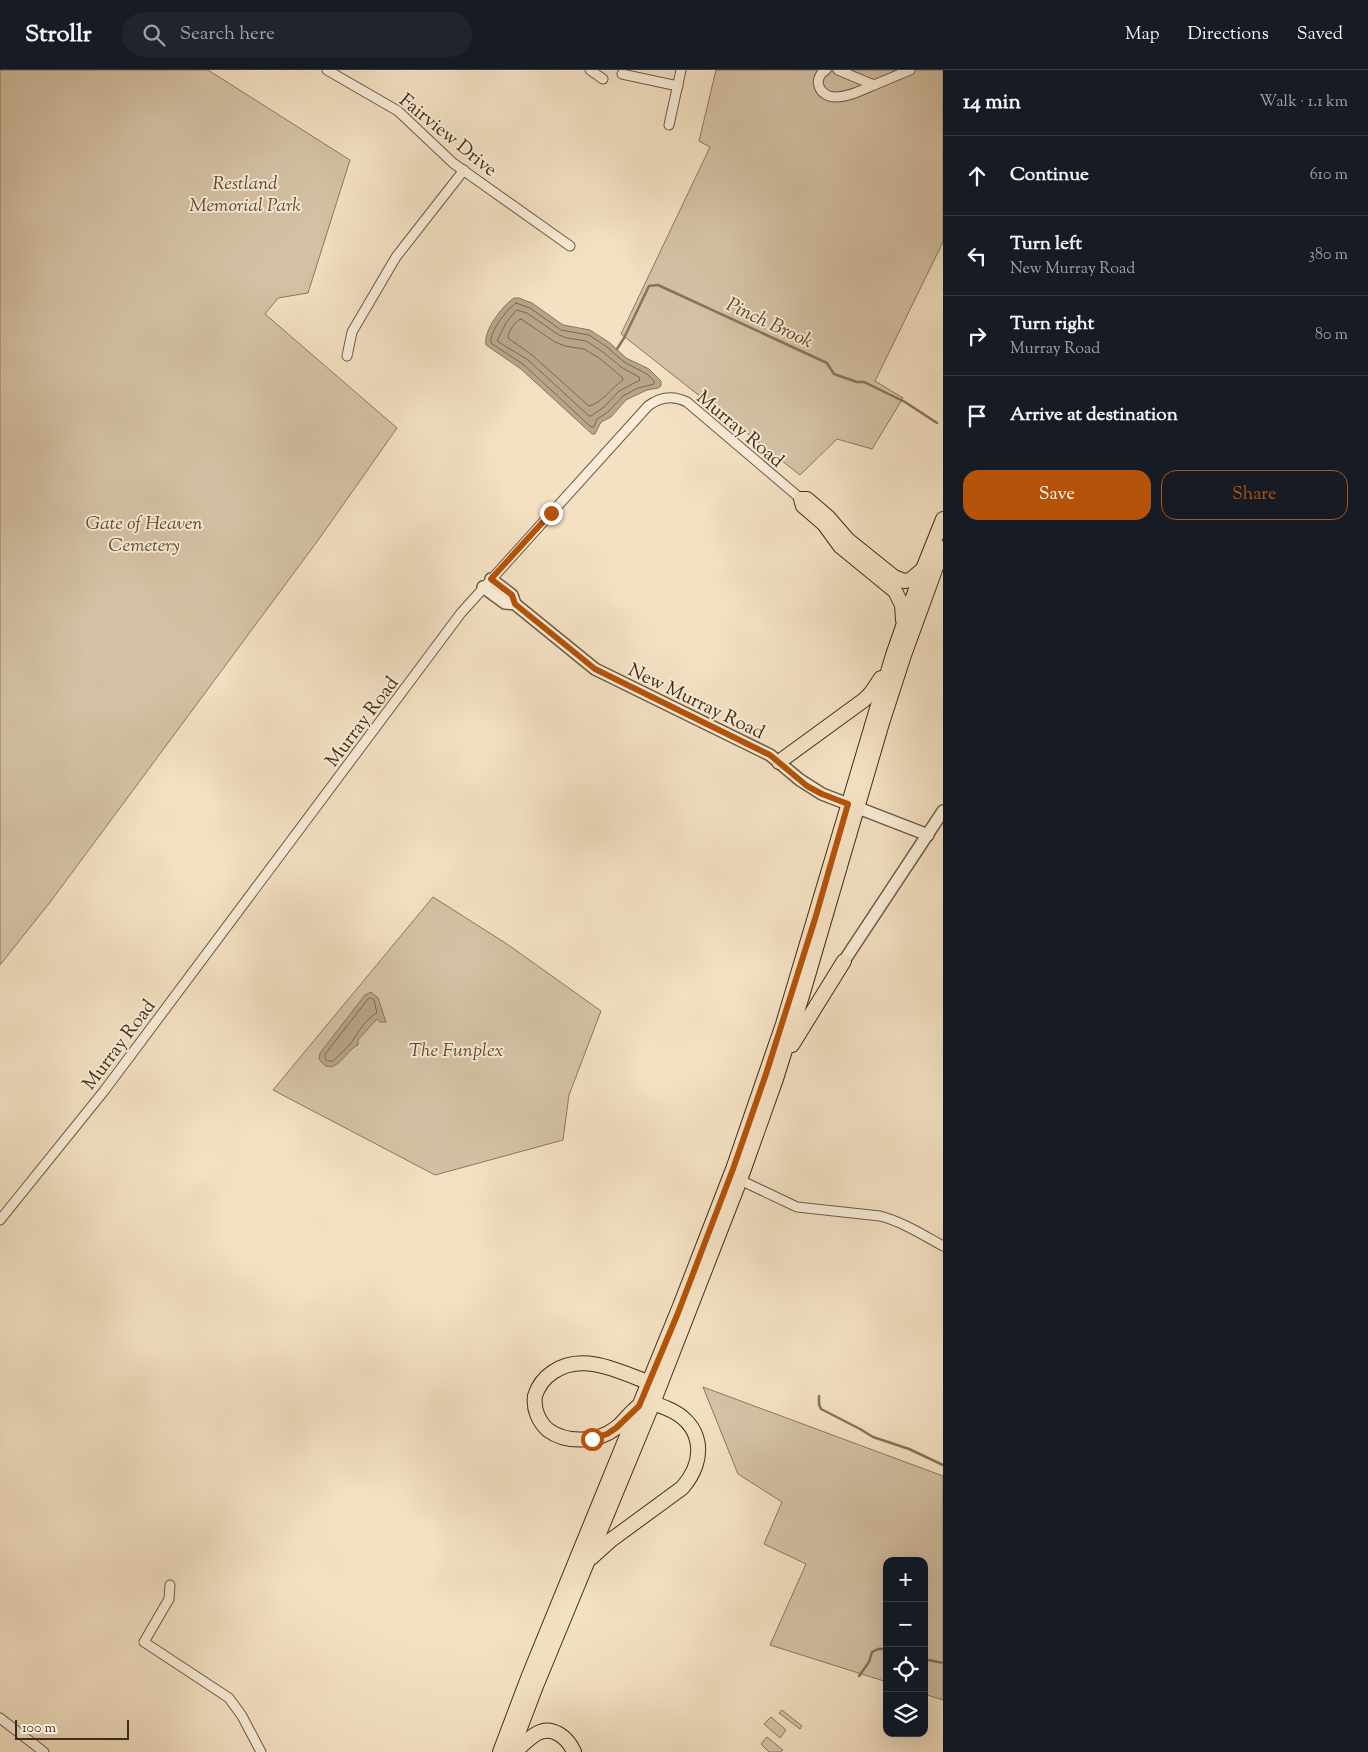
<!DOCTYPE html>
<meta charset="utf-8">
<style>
:root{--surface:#171b24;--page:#20242c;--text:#f1f3f6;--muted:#9ea1a6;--line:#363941;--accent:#b45309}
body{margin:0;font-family:"Sorts Mill Goudy",serif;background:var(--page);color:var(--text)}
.controls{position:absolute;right:15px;bottom:15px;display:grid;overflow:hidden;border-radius:10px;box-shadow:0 5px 20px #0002}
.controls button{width:45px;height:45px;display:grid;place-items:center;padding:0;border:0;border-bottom:1px solid var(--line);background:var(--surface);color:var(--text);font:25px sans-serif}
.scale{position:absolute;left:15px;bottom:12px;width:114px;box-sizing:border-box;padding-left:5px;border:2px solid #402d17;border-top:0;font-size:14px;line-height:18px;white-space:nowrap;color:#402d17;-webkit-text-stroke:4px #f8ecd8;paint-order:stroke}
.stop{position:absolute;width:15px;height:15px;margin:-11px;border:4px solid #b45309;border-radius:50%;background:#fff}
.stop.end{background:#b45309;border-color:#fff;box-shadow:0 1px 5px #0008}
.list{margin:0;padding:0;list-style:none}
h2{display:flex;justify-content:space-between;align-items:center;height:65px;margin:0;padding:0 20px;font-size:21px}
h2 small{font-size:16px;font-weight:400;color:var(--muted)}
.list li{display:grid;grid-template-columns:32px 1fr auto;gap:15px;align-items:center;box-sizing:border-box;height:80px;padding:0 20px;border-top:1px solid var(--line)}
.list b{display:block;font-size:19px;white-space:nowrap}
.list p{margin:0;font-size:16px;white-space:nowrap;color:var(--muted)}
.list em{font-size:16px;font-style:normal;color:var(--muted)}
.actions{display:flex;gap:10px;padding:15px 20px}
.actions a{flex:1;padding:11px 0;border:1px solid var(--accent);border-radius:15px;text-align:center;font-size:18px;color:var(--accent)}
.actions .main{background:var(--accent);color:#fff}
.icon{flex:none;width:28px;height:28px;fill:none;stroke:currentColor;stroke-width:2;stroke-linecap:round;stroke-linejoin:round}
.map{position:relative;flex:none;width:943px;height:1682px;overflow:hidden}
header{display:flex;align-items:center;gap:30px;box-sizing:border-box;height:70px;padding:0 25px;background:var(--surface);border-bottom:1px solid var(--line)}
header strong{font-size:24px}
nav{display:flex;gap:28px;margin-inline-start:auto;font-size:18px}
.search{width:350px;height:45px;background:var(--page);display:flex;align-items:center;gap:12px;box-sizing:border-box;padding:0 18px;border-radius:28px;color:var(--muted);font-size:19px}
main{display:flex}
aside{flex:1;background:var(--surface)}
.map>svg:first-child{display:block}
</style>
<header>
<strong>Strollr</strong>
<div class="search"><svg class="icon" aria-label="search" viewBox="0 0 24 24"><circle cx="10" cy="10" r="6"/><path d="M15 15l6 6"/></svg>Search here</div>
<nav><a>Map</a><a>Directions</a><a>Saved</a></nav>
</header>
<main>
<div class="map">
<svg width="943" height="1682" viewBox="0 0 943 1682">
<rect width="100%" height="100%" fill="#f4e1c3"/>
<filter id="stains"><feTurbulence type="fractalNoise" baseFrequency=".004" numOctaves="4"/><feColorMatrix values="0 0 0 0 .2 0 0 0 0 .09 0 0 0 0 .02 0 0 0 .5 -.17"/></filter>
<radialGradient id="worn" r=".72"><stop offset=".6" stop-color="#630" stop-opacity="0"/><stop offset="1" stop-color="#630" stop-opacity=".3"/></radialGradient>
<!-- green -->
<g fill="#d5c2a6" stroke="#8a785e">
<polygon points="0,0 208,0 350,90 308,223 278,228 265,244 397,358 319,469 51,831 0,895"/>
<polygon points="716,0 943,0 943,172 875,311 903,328 872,379 837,369 800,405 621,264 710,77 699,71"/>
<polygon points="433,827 507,874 601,941 569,1025 563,1070 435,1105 273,1020"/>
<polygon points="703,1317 943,1406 943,1630 924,1624 924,1491 887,1491 887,1612 770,1575 806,1494 764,1474 782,1432 738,1404"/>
<polygon points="782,1640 802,1656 800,1659 779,1643"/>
<polygon points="771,1647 786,1660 780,1668 764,1654"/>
<polygon points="767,1667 783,1680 781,1682 769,1682 761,1674"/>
</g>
<!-- water -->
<g fill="#b7a489" stroke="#87745b">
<path d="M514,228H519L532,233L563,255L590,260L610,273L626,288L649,299L661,311V316L658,318L647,320L632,327L626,330L611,347L601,352L595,364H592L521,299L486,275C483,261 502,236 514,228Z"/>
<path d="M371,922L378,928L386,952H380L377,949L358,970V975C345,980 334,1011 319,989L320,983L365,925Z"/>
</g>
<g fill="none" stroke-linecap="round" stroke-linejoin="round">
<!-- shore -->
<g stroke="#7c6850" stroke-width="1">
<path d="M516,233L530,238L561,260L589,265L607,277L624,292L647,304L654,311V314L638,318L623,326L608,342L597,349L594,357H591L524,295L491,273C489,262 507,239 516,233Z"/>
<polygon points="517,240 527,243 559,265 567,268 586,271 603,282 621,297 639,307 640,310 619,321 604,337 591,346 589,346 528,290 497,271 506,253"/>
<path d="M521,249L555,272L565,276L584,279L599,288L622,307L623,310C611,318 602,333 589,336L532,285L508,268C508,262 515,251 521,249Z"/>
<path d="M371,928L374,930L377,943C368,947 358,962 353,970C348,978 339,985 333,991H327L325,988V984L368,929Z"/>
</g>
<!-- stream -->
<g stroke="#87745b" stroke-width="2.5">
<polyline points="617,279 624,268 649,216 658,215 827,293 834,304 857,312 864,312 905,332 937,353"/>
<polyline points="819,1326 819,1334 821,1339 860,1359 873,1367 909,1379 943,1395"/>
<polyline points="924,1589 943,1593"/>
<polyline points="859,1606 869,1592 872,1582 878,1579 887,1579"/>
</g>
<defs>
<g id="minor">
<polyline points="327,0 398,41 453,93 570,176"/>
<polyline points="590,0 603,9"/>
<path d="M826,0C811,9 820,27 835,27C849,27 862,20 874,15L838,0"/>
<polyline points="622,4 678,16"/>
<polyline points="874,15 910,0"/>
<polyline points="669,55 681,0"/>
<polyline points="347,286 352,262 396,187 464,100"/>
<path d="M740,1110L797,1137L880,1146C903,1152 923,1165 943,1176"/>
<path d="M0,1150L104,1021L461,543L648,336C660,327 673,325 687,332L801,429"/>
<polyline points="170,1515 169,1529 144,1572 229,1628 242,1646 261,1682"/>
<polyline points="0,1648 44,1682"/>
</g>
<g id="tertiary">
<polyline points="491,509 512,525 515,534"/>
<polyline points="483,517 505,533 515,534 595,599 770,685 800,710 822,724 928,765"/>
<polyline points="844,891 943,741"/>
</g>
<g id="primary">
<polyline points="903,550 902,535 895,521 840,476 824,454 803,436 801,429 807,429 828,447 848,470 894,507 904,511 910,510 923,499"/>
<polyline points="779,692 864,630 871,623 881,608"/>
<polyline points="792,975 844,891"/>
<path d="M591,1488L611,1470L682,1418C707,1390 704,1353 666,1338C661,1336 655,1333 648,1333C635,1333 626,1351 616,1358C598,1372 567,1374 548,1360C539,1352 533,1339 535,1326C538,1316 544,1308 553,1302C585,1280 626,1305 658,1316"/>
<polyline points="500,1682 528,1608 680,1236 733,1099 783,954 893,585 923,499 943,449"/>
<polyline points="511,1682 536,1616 653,1333 740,1110 776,1009 802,926 882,653 904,585 943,478"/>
<path d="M515,1682C521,1676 528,1669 536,1664C552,1654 568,1668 574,1682"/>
</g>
</defs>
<!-- minor casing -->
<use href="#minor" stroke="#6d5a42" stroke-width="11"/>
<!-- tertiary casing -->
<use href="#tertiary" stroke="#6d5a42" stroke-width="14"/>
<!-- primary casing -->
<use href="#primary" stroke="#402d17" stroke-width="16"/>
<!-- minor -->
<use href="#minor" stroke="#f8ecd8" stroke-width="9"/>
<!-- tertiary -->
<use href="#tertiary" stroke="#f8ecd8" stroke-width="11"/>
<!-- primary -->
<use href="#primary" stroke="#f4e1c3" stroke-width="14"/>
</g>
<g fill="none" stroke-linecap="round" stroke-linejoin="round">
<!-- route -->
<polyline stroke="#b45309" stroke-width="6" points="551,443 491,509 512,525 515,534 595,599 770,685 807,716 822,724 848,734 815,849 766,1004 733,1099 678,1243 639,1336 616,1358 607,1364 592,1369"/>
</g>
<g text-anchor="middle" stroke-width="4" stroke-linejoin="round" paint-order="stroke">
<!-- street labels -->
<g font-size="19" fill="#402d17" stroke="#f8ecd8">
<text transform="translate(449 64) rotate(39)" y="7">Fairview Drive</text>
<text transform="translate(741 358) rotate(40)" y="7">Murray Road</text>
<text transform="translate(697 630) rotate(26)" y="7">New Murray Road</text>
<text transform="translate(361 651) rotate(-53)" y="7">Murray Road</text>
<text transform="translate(118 974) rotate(-53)" y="7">Murray Road</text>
</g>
<!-- park labels -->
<g font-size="19" font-style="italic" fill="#5e4b34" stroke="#f8ecd8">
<text x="245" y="119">Restland<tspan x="245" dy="22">Memorial Park</tspan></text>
<text x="144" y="459">Gate of Heaven<tspan x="144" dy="22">Cemetery</tspan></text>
<text x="456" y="986">The Funplex</text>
</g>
<!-- water labels -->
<g font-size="20" font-style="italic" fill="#5e4b34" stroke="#f8ecd8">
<text transform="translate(770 252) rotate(25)" y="7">Pinch Brook</text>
</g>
</g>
<rect width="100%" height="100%" filter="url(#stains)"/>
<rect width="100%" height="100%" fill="url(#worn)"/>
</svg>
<div class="controls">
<button>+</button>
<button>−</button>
<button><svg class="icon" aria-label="locate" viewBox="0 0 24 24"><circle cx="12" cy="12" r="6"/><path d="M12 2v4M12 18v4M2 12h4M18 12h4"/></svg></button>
<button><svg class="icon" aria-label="layers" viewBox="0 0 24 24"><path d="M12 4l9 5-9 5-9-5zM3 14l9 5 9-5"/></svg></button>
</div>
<div class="scale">100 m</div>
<div class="stop" style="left:592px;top:1369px"></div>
<div class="stop end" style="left:551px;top:443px"></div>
</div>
<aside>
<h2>14 min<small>Walk · 1.1 km</small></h2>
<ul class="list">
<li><svg class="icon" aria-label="ahead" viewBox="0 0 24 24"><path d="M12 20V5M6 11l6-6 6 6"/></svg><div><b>Continue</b></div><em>610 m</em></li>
<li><svg class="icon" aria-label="left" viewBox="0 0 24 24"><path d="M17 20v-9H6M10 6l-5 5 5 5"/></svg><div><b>Turn left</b><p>New Murray Road</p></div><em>380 m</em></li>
<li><svg class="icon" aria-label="right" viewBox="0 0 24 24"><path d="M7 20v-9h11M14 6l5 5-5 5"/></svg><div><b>Turn right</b><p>Murray Road</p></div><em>80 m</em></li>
<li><svg class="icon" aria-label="arrive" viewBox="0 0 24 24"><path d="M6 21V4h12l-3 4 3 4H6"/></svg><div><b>Arrive at destination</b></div></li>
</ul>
<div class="actions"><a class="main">Save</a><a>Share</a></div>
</aside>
</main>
